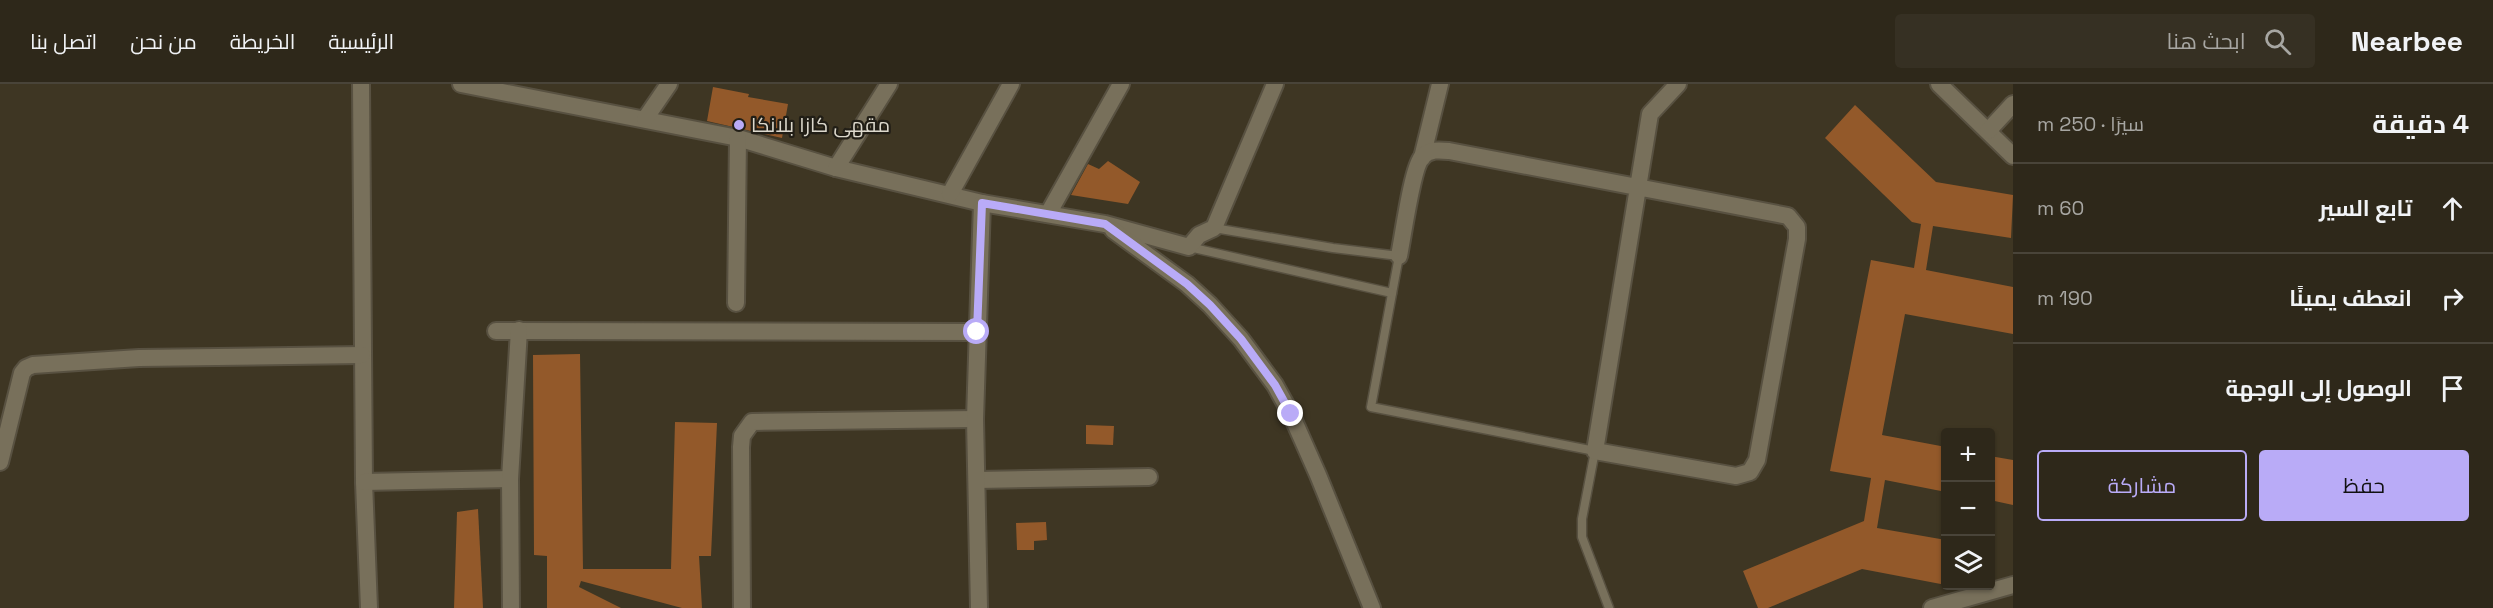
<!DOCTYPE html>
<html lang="ar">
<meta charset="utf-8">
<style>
:root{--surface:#2e281a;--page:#363023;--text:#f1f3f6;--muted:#a7a6a2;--line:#494439;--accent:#b9abf7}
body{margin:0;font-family:"Space Grotesk",Cairo,sans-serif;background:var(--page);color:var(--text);direction:rtl}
.controls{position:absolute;right:18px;bottom:18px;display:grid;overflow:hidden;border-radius:6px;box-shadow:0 2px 4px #0004}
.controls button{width:54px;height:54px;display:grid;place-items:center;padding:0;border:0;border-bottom:2px solid var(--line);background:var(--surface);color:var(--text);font:30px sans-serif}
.stop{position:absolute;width:18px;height:18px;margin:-14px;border:4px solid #b9abf7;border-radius:50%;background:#fff}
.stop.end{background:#b9abf7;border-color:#fff;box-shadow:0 2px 6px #0008}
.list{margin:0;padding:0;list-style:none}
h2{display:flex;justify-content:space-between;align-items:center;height:78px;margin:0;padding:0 24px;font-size:26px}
h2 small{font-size:20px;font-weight:400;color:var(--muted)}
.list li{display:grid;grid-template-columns:39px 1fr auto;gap:18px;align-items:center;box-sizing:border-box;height:90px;padding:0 24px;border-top:2px solid var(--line)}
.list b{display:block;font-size:22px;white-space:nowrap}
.list em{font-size:20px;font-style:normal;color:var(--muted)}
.actions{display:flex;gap:12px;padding:18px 24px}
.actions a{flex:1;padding:14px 0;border:2px solid var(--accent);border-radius:6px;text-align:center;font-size:21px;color:var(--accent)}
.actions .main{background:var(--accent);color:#111}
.icon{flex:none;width:33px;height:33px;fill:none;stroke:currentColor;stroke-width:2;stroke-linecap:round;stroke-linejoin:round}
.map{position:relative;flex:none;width:2013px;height:524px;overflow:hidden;direction:ltr}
header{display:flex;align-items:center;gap:36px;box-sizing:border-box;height:84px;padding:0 30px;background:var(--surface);border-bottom:2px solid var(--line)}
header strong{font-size:28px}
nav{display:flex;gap:33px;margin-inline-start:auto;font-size:21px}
.search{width:420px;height:54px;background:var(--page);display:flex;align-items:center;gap:15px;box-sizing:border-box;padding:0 21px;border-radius:6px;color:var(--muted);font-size:22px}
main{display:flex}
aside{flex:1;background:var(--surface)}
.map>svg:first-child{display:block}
</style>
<header>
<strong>Nearbee</strong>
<div class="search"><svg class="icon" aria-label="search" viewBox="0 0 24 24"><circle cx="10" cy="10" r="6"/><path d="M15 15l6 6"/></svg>ابحث هنا</div>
<nav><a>الرئيسية</a><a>الخريطة</a><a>من نحن</a><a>اتصل بنا</a></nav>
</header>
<main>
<aside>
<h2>4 دقيقة<small>سيرًا · 250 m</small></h2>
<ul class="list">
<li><svg class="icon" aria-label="ahead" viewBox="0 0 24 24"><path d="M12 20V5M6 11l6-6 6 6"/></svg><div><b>تابع السير</b></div><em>60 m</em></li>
<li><svg class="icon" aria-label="right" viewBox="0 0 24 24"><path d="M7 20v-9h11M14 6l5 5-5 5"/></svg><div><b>انعطف يمينًا</b></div><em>190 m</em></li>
<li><svg class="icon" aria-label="arrive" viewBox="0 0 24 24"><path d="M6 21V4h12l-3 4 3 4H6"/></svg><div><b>الوصول إلى الوجهة</b></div></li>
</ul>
<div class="actions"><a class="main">حفظ</a><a>مشاركة</a></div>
</aside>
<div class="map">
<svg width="2013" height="524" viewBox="0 0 2013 524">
<rect width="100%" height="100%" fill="#3e3623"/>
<!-- building -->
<g fill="#93592a">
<polygon points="713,3 749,10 748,13 788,20 782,54 707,37"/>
<polygon points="1855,21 1936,98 2013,111 2011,154 1933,142 1926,186 2013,203 2013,250 1905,230 1882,351 1946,363 1946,408 1885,396 1877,444 1946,456 1946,501 1862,485 1768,524 1758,524 1743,487 1864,437 1871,394 1830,387 1871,176 1914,184 1921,140 1912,138 1825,54"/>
<polygon points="1108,77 1140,98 1128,120 1071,111 1088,80 1099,85"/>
<polygon points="580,270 583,485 671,485 675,338 717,339 711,472 699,472 702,524 682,524 581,497 579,503 621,524 547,524 547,472 534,471 533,271"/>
<polygon points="1086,341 1114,342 1113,361 1086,360"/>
<polygon points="1990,372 2013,376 2013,421 1990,416"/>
<polygon points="478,425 483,524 454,524 457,428"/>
<polygon points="1046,438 1047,456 1034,457 1034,466 1017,466 1016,439"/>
</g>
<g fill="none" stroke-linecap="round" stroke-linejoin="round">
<defs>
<g id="lane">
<polyline points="1214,144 1333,164 1399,172 1371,323 1595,367 1582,435 1582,453 1609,524"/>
<polyline points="1189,163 1392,209"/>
</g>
<g id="street">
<polyline points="361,0 364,398 369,524"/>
<polyline points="461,0 738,54 836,84 982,119 1105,140 1189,163 1199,151 1214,144 1275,0"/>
<polyline points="1939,0 2013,72"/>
<polyline points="645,35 669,0"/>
<polyline points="1988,47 2013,20"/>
<polyline points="1422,74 1440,0"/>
<polyline points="836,84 889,0"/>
<polyline points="950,110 1011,0"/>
<polyline points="1048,130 1121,0"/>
<polyline points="1113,146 1187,200 1210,221 1241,255 1275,301 1291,330 1318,391 1372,524"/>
<path d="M1399,172C1403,153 1412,84 1422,73C1430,65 1439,66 1449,67L1788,132L1797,143V155L1757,376L1750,388L1736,392L1595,367L1650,30L1678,0"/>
<polyline points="736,219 738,54"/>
<polyline points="496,247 977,248"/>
<polyline points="0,378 22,289 26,284 33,281 139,274 362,271"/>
<polyline points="977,396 1149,393"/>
<polyline points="364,398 510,395"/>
<polyline points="511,524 510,395 519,246"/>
<polyline points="742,524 741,363 742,352 752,338 975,335"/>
<polyline points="979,524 975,335 982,119"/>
<polyline points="1932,524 2013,501"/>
</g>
</defs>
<!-- lane casing -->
<use href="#lane" stroke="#585141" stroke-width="11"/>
<!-- street casing -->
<use href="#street" stroke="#585141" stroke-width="20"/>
<!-- lane -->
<use href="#lane" stroke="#78705b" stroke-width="8"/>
<!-- street -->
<use href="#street" stroke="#78705b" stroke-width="16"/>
</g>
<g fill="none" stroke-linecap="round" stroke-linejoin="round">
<!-- route -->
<polyline stroke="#b9abf7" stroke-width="8" points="977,248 982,119 1105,140 1187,200 1210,221 1241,255 1275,301 1291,330"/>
</g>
<!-- markers -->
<circle fill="#b9abf7" stroke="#211e16" stroke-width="2" cx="739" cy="41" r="6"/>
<g text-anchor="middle" stroke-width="4.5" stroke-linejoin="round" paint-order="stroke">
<!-- poi labels -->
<g font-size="20" fill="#dcd8cc" stroke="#211e16" text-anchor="start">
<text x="751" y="48">مقهى كازا بلانكا</text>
</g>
</g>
</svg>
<div class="controls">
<button>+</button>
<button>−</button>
<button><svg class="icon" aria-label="layers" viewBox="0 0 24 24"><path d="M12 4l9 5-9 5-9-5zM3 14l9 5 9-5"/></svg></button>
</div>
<div class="stop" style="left:977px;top:248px"></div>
<div class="stop end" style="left:1291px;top:330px"></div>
</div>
</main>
